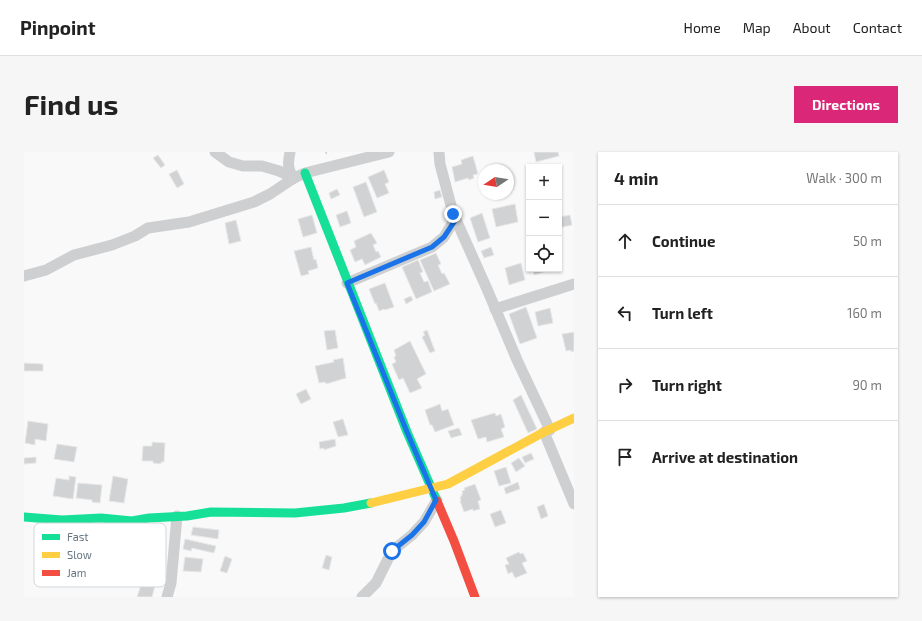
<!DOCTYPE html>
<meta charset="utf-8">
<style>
:root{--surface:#fff;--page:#f6f6f6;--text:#222;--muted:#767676;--line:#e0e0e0;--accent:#db2777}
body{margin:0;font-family:"Exo 2",sans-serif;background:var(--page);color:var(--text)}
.controls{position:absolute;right:12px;top:12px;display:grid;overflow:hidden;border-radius:0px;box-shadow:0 1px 3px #0004}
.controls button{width:36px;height:36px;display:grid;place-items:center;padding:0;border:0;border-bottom:1px solid var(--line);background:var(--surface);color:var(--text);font:20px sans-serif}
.compass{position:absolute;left:454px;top:12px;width:36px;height:36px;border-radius:50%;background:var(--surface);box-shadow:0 1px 3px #0004;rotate:258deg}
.stop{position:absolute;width:12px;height:12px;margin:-9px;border:3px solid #1a73e8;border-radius:50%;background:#fff}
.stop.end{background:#1a73e8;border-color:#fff;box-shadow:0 1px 4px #0008}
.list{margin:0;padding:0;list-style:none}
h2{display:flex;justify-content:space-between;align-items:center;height:52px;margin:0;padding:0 16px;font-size:17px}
h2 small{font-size:13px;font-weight:400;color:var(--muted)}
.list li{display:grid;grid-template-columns:26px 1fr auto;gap:12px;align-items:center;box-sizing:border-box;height:72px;padding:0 16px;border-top:1px solid var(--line)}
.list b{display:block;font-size:15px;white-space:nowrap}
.list em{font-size:13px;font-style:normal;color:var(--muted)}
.icon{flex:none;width:22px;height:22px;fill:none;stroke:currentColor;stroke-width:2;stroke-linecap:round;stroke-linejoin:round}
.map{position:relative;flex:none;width:550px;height:445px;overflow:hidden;border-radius:0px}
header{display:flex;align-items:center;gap:24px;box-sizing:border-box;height:56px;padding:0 20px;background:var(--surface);border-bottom:1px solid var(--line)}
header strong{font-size:19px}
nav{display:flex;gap:22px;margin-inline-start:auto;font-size:14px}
.intro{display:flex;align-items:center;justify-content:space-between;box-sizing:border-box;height:96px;padding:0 24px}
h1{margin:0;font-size:28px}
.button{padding:10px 18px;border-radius:0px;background:var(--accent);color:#fff;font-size:14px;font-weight:700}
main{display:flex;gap:24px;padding:0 24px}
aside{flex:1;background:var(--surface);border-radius:0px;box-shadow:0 1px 3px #0004}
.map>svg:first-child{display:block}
</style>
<header>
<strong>Pinpoint</strong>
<nav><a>Home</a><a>Map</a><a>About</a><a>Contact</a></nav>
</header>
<div class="intro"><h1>Find us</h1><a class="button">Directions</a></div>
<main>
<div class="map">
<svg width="550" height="445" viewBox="0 0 550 445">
<rect width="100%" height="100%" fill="#f9f9f9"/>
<!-- building -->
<g fill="#d0d2d3" stroke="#e8e8e8">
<polygon points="510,0 534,0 535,4 512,10"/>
<polygon points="134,3 141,13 137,16 129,6"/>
<polygon points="449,4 454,22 449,23 450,26 445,28 444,26 431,30 428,15 438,12 437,8"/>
<polygon points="153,18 160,32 153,36 145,22"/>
<polygon points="360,18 365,30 361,32 365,41 353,46 344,25"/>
<polygon points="342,30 353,60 340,65 329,35"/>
<polygon points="313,37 316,43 307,47 305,41"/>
<polygon points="416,38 418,45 411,47 410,40"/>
<polygon points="491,52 494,70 472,75 468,57"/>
<polygon points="323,59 327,71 316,75 312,63"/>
<polygon points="458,61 466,86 454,90 446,66"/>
<polygon points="288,63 293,81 279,85 274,67"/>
<polygon points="546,63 548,73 535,76 535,65"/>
<polygon points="212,68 217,89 205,92 201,71"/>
<polygon points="347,81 353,91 349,93 352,100 354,99 357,105 341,113 338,107 331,110 326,98 332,95 330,89"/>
<polygon points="287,95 290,108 292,107 294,116 284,119 285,122 277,124 270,99"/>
<polygon points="467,95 470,103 460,106 457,99"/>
<polygon points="412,101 417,112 414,113 418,122 420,121 426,132 410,139 396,108"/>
<polygon points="394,108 399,120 396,121 400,130 404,129 408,140 392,147 378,115"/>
<polygon points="497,111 501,128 485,133 481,116"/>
<polygon points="509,117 530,117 510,123"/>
<polygon points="361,131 370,155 361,158 360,157 355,159 352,151 351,152 345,137"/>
<polygon points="387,144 389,148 382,152 380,147"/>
<polygon points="502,155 513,186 496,192 485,162"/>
<polygon points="526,156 529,171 514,174 511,160"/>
<polygon points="311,178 314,196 303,198 300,179"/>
<polygon points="403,178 411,199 406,201 398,185 401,183 399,180"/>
<polygon points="550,180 550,199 547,200 547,198 542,199 538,182"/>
<polygon points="386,189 402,222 393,227 398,236 386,241 379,226 375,228 368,212 372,210 370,205 372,204 370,198"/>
<polygon points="319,206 322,226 302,232 301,230 295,231 291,214 310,210 309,208"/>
<polygon points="0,211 19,212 19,219 0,219"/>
<polygon points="282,237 287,247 277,252 272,242"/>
<polygon points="497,243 513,277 504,281 489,248"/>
<polygon points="416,252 418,259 424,257 430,273 411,280 408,273 406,273 401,258"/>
<polygon points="471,261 472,264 477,262 481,275 477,277 480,285 463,290 462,285 454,287 447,268"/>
<polygon points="319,267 324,283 314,285 309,270"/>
<polygon points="4,269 24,272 22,289 11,287 11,293 1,291"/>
<polygon points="435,276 438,283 427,286 424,279"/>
<polygon points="311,287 312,294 300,298 300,296 296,297 295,290"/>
<polygon points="128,290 141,291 140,310 137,310 137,312 129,311 129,309 118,309 119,294 128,294"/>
<polygon points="33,292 53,295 50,310 30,307"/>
<polygon points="507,301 510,307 501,311 498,305"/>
<polygon points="12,305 12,311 0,312 0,306"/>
<polygon points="495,306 501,314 492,320 487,311"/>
<polygon points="482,315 487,331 475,334 470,319"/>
<polygon points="45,324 52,325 49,347 29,344 32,326 45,328"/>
<polygon points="89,324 104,327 100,351 85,349"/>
<polygon points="494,330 496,337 482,342 480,336"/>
<polygon points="54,331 78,333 76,351 68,350 68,348 52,346"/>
<polygon points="451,332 457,348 454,349 456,357 449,359 449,357 440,360 436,349 437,349 436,345 438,344 437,342 439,342 438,339 441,338 440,336"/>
<polygon points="520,352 524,364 517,367 513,355"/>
<polygon points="477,358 482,371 471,375 466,362"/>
<polygon points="169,375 195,378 194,387 167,383"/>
<polygon points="161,387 192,394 190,401 168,396 167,399 159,397"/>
<polygon points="495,400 496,402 499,401 503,409 498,411 503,421 491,426 488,420 484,422 481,413 485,412 482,406"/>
<polygon points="302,403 308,405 305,418 298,416"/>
<polygon points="201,404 208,407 203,421 196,419"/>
<polygon points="161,405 179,407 177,420 159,419"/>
<polygon points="118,430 131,434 128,445 113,445"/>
</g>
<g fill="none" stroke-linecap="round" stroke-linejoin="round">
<!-- path -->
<polyline stroke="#cbcccd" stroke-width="1.5" stroke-dasharray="2 2" stroke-linecap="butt" points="302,0 303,4"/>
<!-- street -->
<g stroke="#cecfd0" stroke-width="11">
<polyline points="191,0 205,10 219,14 238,14 255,19 270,26"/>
<path d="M266,0C264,10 263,18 270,26"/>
<polyline points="415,0 416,12 429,61 463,137 493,208 526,278"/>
<polyline points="0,124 22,118 50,103 88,93 111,84 124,76 165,70 230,50 246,42 270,26 281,21 365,0"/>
<polyline points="323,131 408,95 420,85 431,67"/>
<polyline points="471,157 550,132"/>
<polyline points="520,280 550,352"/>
<polyline points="143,445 147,431 153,364"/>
<polyline points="338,445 352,431 368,399 388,383 400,370 413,348"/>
</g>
<!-- fast -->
<g stroke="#16e098" stroke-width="9">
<polyline points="281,21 383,280 413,349"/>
<polyline points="0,365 38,368 77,366 108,369 125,366 163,364 187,360 271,361 320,356 347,351"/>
</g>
<!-- slow -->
<polyline stroke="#ffcf43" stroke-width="9" points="347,351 424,332 520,280 550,266"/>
<!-- jam -->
<polyline stroke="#f24e42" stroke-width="9" points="413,349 430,389 451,445"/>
</g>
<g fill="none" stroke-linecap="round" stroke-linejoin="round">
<!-- route -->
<polyline stroke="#1a73e8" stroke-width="5" points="368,399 388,383 400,370 412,348 383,280 323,131 408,95 420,85 432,67 429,62"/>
</g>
<!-- legend -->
<rect x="10" y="371" width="132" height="64" rx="6" fill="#fff" stroke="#d1d6da" stroke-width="1"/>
<rect x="18" y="382" width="18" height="6" fill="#16e098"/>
<rect x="18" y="400" width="18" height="6" fill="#ffcf43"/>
<rect x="18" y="418" width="18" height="6" fill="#f24e42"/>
<g font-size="11" fill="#657683">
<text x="43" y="389">Fast</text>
<text x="43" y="407">Slow</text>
<text x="43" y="425">Jam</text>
</g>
</svg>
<div class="controls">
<button>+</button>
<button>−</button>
<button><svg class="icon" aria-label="locate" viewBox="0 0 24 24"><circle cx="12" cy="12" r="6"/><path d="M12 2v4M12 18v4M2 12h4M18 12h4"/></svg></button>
</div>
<svg class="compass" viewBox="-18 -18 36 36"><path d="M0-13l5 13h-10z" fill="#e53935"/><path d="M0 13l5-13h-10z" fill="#767676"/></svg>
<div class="stop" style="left:368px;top:399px"></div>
<div class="stop end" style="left:429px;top:62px"></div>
</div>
<aside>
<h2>4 min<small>Walk · 300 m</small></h2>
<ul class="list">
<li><svg class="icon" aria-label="ahead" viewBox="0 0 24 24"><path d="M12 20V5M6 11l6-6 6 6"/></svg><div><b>Continue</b></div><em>50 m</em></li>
<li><svg class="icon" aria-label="left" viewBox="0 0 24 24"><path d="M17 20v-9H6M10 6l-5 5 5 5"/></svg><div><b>Turn left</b></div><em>160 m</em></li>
<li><svg class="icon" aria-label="right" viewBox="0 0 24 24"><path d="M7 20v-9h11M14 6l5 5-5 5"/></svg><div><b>Turn right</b></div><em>90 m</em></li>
<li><svg class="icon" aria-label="arrive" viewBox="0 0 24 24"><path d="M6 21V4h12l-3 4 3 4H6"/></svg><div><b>Arrive at destination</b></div></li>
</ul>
</aside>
</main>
